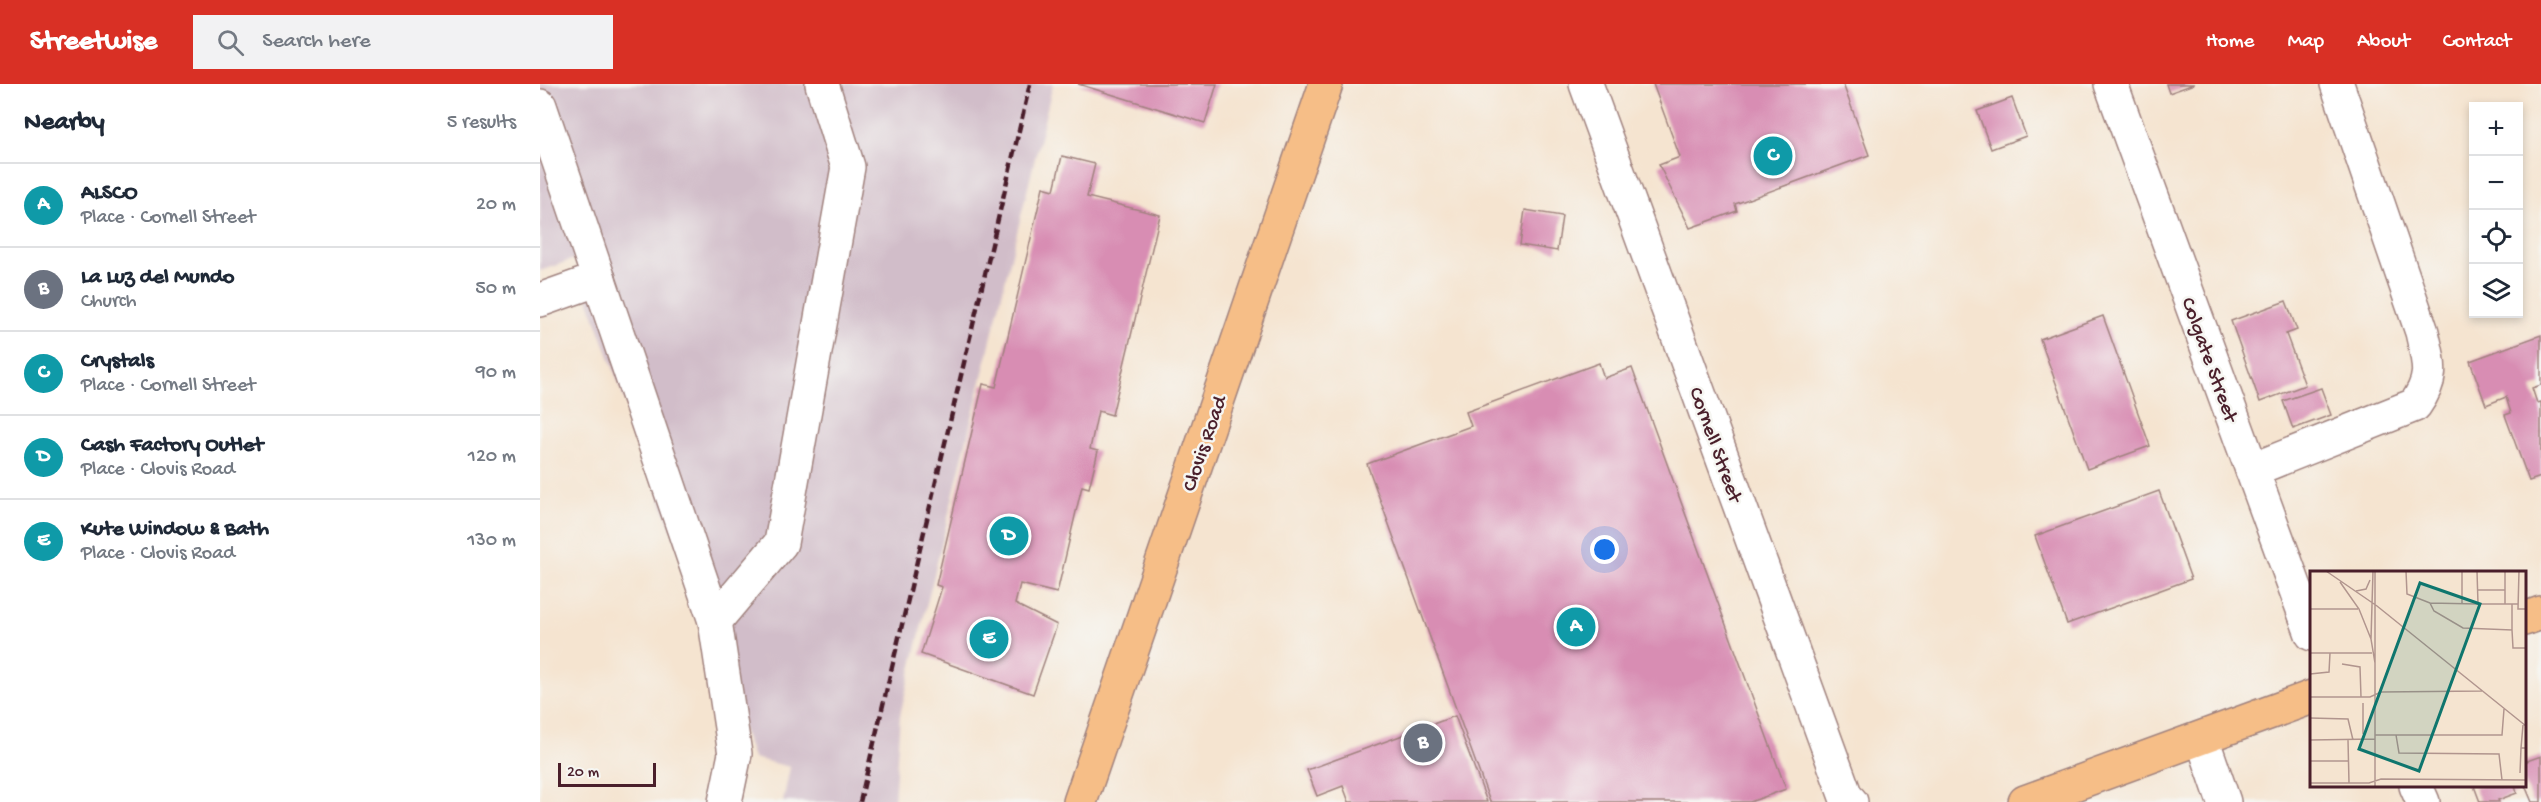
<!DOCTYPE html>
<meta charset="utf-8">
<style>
:root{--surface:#fff;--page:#f2f2f3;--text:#1f2937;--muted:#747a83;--line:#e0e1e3;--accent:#d93025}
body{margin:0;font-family:"Gochi Hand",sans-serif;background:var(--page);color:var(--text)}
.controls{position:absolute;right:18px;top:18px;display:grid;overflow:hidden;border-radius:0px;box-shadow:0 3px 9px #0003}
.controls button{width:54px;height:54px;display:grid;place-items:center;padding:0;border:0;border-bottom:2px solid var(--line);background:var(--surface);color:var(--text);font:30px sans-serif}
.scale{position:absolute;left:18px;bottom:15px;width:98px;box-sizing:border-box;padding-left:6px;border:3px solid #4a1f2b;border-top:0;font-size:16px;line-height:21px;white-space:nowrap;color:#4a1f2b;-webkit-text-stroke:4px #f6f6f2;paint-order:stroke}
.you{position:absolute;left:1065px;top:466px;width:21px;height:21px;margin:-15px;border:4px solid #fff;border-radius:50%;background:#1a73e8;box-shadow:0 0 0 9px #1a73e833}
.badge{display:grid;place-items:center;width:39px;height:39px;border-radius:50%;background:var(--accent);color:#fff;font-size:20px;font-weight:700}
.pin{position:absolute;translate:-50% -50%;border:3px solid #fff;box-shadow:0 2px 6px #0006}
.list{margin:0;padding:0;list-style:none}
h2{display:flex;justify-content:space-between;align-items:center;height:78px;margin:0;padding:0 24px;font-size:26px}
h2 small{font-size:20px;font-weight:400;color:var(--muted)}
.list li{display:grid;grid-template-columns:39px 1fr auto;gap:18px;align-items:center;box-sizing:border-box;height:84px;padding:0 24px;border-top:2px solid var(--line)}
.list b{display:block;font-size:22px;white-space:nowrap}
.list p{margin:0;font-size:20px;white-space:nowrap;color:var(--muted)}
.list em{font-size:20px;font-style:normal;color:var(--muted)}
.icon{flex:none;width:33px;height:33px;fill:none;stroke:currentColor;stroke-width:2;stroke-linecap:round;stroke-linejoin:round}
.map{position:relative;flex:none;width:2001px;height:718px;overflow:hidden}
header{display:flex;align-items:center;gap:36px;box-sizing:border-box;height:84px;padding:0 30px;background:var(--accent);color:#fff}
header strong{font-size:28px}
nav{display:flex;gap:33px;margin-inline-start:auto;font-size:21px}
.search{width:420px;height:54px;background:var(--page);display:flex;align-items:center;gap:15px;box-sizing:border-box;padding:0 21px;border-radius:0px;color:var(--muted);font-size:22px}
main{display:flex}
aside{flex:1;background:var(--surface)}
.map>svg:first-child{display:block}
</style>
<header>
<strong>Streetwise</strong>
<div class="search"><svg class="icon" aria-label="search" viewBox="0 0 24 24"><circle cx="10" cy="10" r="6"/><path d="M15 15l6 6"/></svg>Search here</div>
<nav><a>Home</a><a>Map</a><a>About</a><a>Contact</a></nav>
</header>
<main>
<aside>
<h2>Nearby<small>5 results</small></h2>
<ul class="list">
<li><span class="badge" style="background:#0f9aa8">A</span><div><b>ALSCO</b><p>Place · Cornell Street</p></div><em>20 m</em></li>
<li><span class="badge" style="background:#6b7280">B</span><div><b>La Luz del Mundo</b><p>Church</p></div><em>50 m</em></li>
<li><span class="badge" style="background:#0f9aa8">C</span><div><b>Crystals</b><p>Place · Cornell Street</p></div><em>90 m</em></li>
<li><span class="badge" style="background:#0f9aa8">D</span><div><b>Cash Factory Outlet</b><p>Place · Clovis Road</p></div><em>120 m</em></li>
<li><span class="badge" style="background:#0f9aa8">E</span><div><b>Kute Window &amp; Bath</b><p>Place · Clovis Road</p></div><em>130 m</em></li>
</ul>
</aside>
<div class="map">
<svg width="2001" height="718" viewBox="0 0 2001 718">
<rect width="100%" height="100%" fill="#f6f6f2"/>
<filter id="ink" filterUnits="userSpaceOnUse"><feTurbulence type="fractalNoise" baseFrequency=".0167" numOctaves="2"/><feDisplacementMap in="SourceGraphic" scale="12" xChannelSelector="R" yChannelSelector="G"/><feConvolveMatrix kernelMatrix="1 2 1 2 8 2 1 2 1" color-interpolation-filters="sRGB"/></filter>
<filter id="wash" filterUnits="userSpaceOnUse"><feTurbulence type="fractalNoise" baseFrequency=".008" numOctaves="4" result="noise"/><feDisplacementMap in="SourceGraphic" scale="24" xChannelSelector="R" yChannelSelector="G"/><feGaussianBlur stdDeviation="1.35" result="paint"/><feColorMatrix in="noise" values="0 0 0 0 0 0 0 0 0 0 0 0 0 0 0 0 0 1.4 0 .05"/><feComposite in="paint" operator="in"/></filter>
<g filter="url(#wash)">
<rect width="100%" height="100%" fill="#f5e4d0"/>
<!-- industrial -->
<polygon fill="#d1bdc9" points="0,0 513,0 360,631 354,718 243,718 250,683 213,674 34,175 0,187"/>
<g id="blocks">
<!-- building -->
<g fill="#d88db3">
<polygon points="538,0 677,0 665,39"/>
<polygon points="1113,0 1303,0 1329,71 1195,120 1197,127 1150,144 1119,81 1140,73"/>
<polygon points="1626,0 1654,0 1629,9"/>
<polygon points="1472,14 1486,52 1451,65 1437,27"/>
<polygon points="522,72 555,80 547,113 620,131 572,331 558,327 550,365 558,367 549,404 542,402 517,509 480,500 475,520 517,541 493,610 381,570 402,503 396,501 443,300 456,303 503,103 514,106"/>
<polygon points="985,126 1022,132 1017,167 980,161"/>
<polygon points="1746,217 1757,246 1746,250 1765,301 1720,318 1691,237"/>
<polygon points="1563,232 1610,362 1547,385 1500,255"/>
<polygon points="2001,251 2001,301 1992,304 1997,319 2001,318 2001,393 1989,397 1965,331 1971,329 1966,313 1946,321 1930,277"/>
<polygon points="1059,279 1064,294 1092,284 1246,705 1210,718 950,718 827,380 931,342 926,328"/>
<polygon points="1781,304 1791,331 1753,345 1743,317"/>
<polygon points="1619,407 1651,495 1527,540 1495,452"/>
<polygon points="915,632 947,718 809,718 803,702 777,712 767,686"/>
<polygon points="2001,672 2001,718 1992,718 1984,699 1984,678"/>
<polygon points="1934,702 1975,702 1977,709 1958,716 1959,718 1940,718"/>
</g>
</g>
</g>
<g filter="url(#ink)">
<use href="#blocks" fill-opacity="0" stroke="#a0827e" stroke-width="1.5"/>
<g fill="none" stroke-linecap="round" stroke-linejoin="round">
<defs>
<g id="minor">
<polyline points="1046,0 1306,713 1311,718"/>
<polyline points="1571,0 1772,550"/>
<polyline points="0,22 175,537 241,459 308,83 282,0"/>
<polyline points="0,216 59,195"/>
<path d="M1712,386L1875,321C1895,293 1889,280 1882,248L1797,0"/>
<polyline points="175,537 195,670 185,718"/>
<polyline points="1662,654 1684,718"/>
<polyline points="1876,702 1883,718"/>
</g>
<g id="major">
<polyline points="1984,535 2001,529"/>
<polyline points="1485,718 1772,613"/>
</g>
<polyline id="highway" points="540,718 786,0"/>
</defs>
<!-- minor casing -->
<use href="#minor" stroke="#a0827e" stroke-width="36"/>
<!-- major casing -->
<use href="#major" stroke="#a0827e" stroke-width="36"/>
<!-- highway casing -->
<use href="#highway" stroke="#a0827e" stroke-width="36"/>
<!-- minor -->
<use href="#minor" stroke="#fff" stroke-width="33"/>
<!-- major -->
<use href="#major" stroke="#f6be87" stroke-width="33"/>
<!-- highway -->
<use href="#highway" stroke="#f6be87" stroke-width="33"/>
<!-- rail -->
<polyline stroke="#4a1f2b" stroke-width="4.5" stroke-dasharray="9 4.5" stroke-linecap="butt" points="320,718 490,0"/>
</g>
</g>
<g text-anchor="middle" stroke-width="5" stroke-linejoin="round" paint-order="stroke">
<!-- street labels -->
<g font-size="21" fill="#4a1f2b" stroke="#f6f6f2">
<text transform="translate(1671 275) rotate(70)" y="7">Colgate Street</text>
<text transform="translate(663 359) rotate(-71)" y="7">Clovis Road</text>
<text transform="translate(1177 360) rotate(70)" y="7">Cornell Street</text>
</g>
</g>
<!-- overview -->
<g transform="translate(1770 487)">
<rect width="216" height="216" fill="#f5e4d0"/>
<path fill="none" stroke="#b1958e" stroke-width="1.5" d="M16,0L67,35L216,155M63,0L61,68L65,92M96,0L97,23L120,32M167,0L168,33H208M195,0V33M209,0L208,38H216M30,11L49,38L61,68M167,19H195M46,20L56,18L60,9M152,32V0M168,33L120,32L124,40L153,57L202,59V33M0,38H48M202,59L203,77H216M0,82H62M32,93L50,96L51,126M0,103L19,101L20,82M0,126H60L71,121L172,120M0,147L38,148L43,169M213,154L211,177H216M53,163V132M65,164H192L194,138M86,164L89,182L189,183L192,209M0,169L65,168M38,169L39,212M0,190H38M210,202L211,177M0,212H59L71,208L216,209M65,216V0"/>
<path fill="#0f766e" fill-opacity="0.15" stroke="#0f766e" stroke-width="3" d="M110,12L170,33L109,200L49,178Z"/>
<rect width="216" height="216" fill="none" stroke="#4a1f2b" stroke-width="3"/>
</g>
</svg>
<div class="controls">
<button>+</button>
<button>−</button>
<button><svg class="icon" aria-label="locate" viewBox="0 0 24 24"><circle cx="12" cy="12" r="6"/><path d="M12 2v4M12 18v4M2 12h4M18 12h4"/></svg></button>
<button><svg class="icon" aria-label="layers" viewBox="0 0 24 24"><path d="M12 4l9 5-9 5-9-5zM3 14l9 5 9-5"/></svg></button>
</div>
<div class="scale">20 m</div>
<div class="you"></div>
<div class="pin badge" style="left:1036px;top:543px;background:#0f9aa8">A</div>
<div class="pin badge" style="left:883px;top:659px;background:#6b7280">B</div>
<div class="pin badge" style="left:1233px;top:72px;background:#0f9aa8">C</div>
<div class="pin badge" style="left:469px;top:452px;background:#0f9aa8">D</div>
<div class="pin badge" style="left:449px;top:555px;background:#0f9aa8">E</div>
</div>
</main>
